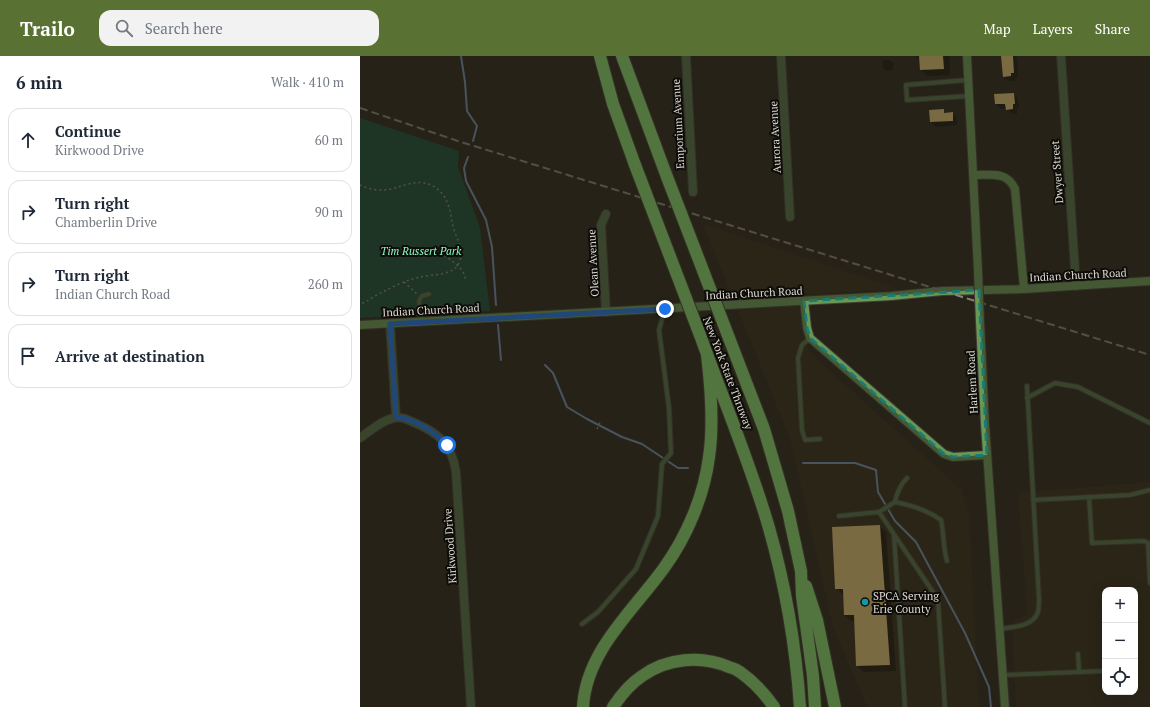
<!DOCTYPE html>
<html lang="en">
<head>
<meta charset="utf-8">
<style>
  :root { --surface:#fff; --page:#f2f2f3; --text:#1f2937; --muted:#747a83; --line:#e0e1e3; --accent:#597132 }
  body { margin:0; font-family:"PT Serif",serif; background:var(--page); color:var(--text) }
  .controls { position:absolute; right:12px; bottom:12px; display:grid; overflow:hidden; border-radius:8px; box-shadow:0 4px 16px #0002 }
  .controls button { width:36px; height:36px; display:grid; place-items:center; padding:0; border:0; border-bottom:1px solid var(--line); background:var(--surface); color:var(--text); font:20px sans-serif }
  .stop { position:absolute; width:12px; height:12px; margin:-9px; border:3px solid #1a73e8; border-radius:50%; background:#fff }
  .stop.end { background:#1a73e8; border-color:#fff; box-shadow:0 1px 4px #0008 }
  .list { margin:0; padding:0; list-style:none }
  h2 { display:flex; justify-content:space-between; align-items:center; height:52px; margin:0; padding:0 16px; font-size:17px }
  h2 small { font-size:13px; font-weight:400; color:var(--muted) }
  .list li { display:grid; grid-template-columns:26px 1fr auto; gap:12px; align-items:center; box-sizing:border-box; height:64px; margin:0 8px 8px; padding:0 8px; border:1px solid var(--line); border-radius:12px }
  .list b { display:block; font-size:15px; white-space:nowrap }
  .list p { margin:0; font-size:13px; white-space:nowrap; color:var(--muted) }
  .list em { font-size:13px; font-style:normal; color:var(--muted) }
  .icon { flex:none; width:22px; height:22px; fill:none; stroke:currentColor; stroke-width:2; stroke-linecap:round; stroke-linejoin:round }
  .map { position:relative; flex:none; width:790px; height:651px; overflow:hidden }
  header { display:flex; align-items:center; gap:24px; box-sizing:border-box; height:56px; padding:0 20px; background:var(--accent); color:#fff }
  header strong { font-size:19px }
  nav { display:flex; gap:22px; margin-inline-start:auto; font-size:14px }
  .search { width:280px; height:36px; background:var(--page); display:flex; align-items:center; gap:10px; box-sizing:border-box; padding:0 14px; border-radius:12px; color:var(--muted); font-size:15px }
  main { display:flex }
  aside { flex:1; background:var(--surface) }
  .map>svg:first-child { display:block }
  .built { fill:#302817; fill-rule:evenodd }
  .green { fill:#164b34 }
  .shadow { fill:#0007 }
  .lines { fill:none; stroke-linecap:round; stroke-linejoin:round }
  .stream { stroke:#718eb4; stroke-width:2 }
  .building { fill:#e0c074 }
  .lane-casing { stroke:#443f36; stroke-width:6 }
  .street-casing { stroke:#443f36; stroke-width:10 }
  .secondary-casing { stroke:#443f36; stroke-width:10 }
  .highway-casing { stroke:#443f36; stroke-width:14 }
  .path { stroke:#8b877e; stroke-width:1.5; stroke-dasharray:2 3; stroke-linecap:butt }
  .lane { stroke:#4f6e45; stroke-width:4 }
  .street { stroke:#4f6e45; stroke-width:8 }
  .secondary { stroke:#669956; stroke-width:8 }
  .highway { stroke:#87d86d; stroke-width:12 }
  .rail { stroke:#88847c; stroke-width:2; stroke-dasharray:8 4; stroke-linecap:butt }
  .secondary-bridge-casing { stroke:#443f36; stroke-width:10; stroke-linecap:butt }
  .highway-bridge-casing { stroke:#443f36; stroke-width:14; stroke-linecap:butt }
  .secondary-bridge { stroke:#669956; stroke-width:8 }
  .highway-bridge { stroke:#87d86d; stroke-width:12 }
  .route { stroke:#1a73e8; stroke-width:5 }
  .marked { fill:none; stroke:#197b73; stroke-width:3; stroke-dasharray:8 5; stroke-linejoin:round }
  .culture-dot { fill:#0f9aa8; stroke:#0e0c08; stroke-width:1.5 }
  .labels { text-anchor:middle; stroke-width:4; stroke-linejoin:round; paint-order:stroke }
  .street-label { font-size:11px; fill:#dddad3; stroke:#0e0c08 }
  .park-label { font-size:11px; font-style:italic; fill:#8afdc5; stroke:#0e0c08 }
  .poi-label { font-size:11px; fill:#dddad3; stroke:#0e0c08; text-anchor:start }
</style>
</head>
<body>
<header>
<strong>Trailo</strong>
<div class="search"><svg class="icon" aria-label="search" viewBox="0 0 24 24"><circle cx="10" cy="10" r="6"/><path d="M15 15l6 6"/></svg>Search here</div>
<nav><a>Map</a><a>Layers</a><a>Share</a></nav>
</header>
<main>
<aside>
<h2>6 min<small>Walk · 410 m</small></h2>
<ul class="list">
<li><svg class="icon" aria-label="ahead" viewBox="0 0 24 24"><path d="M12 20V5M6 11l6-6 6 6"/></svg><div><b>Continue</b><p>Kirkwood Drive</p></div><em>60 m</em></li>
<li><svg class="icon" aria-label="right" viewBox="0 0 24 24"><path d="M7 20v-9h11M14 6l5 5-5 5"/></svg><div><b>Turn right</b><p>Chamberlin Drive</p></div><em>90 m</em></li>
<li><svg class="icon" aria-label="right" viewBox="0 0 24 24"><path d="M7 20v-9h11M14 6l5 5-5 5"/></svg><div><b>Turn right</b><p>Indian Church Road</p></div><em>260 m</em></li>
<li><svg class="icon" aria-label="arrive" viewBox="0 0 24 24"><path d="M6 21V4h12l-3 4 3 4H6"/></svg><div><b>Arrive at destination</b></div></li>
</ul>
</aside>
<div class="map">
<svg width="790" height="651" viewBox="0 0 790 651">
  <rect width="100%" height="100%" fill="#272218"/>
  <path class="built" d="M343,168L538,233L436,239L449,296L602,434L609,460L619,651H507L473,571L430,383Z
    M790,426V651H656L652,565L667,558L658,437ZM745,534H775V636H745Z"/>
  <path class="green" d="M0,62L99,95L98,111L120,172L130,255L0,262Z"/>
  <path class="shadow" d="M556,0H589L590,19L567,20L561,14L560,4Z
    M642,0H655L657,2L658,21L655,22V25H648L644,21Z
    M523,4H530L533,7V14L526,15L523,12Z
    M654,38L658,43L659,52H657V58H652L647,52L641,53L636,48L635,39Z
    M583,54L587,58L592,57L597,62V69L576,71L571,66Z
    M520,470L526,476L536,615L504,616L497,610L496,565H491L484,559V539H483L476,532Z"/>
  <g class="lines">
    <path class="stream" d="M101,0L105,26L107,55L117,70L113,85
      M108,101L104,112L106,125L126,164L132,191L136,249
      M138,269L141,304
      M185,309L193,317L207,351L227,363L262,381L282,388L318,412H328
      M443,407H495L516,414L518,436L535,465L556,486L605,577L629,631L631,651"/>
  </g>
  <path class="building" d="M559,0H583L584,13L560,14Z
    M641,0H653L654,17H651V20L643,21Z
    M654,37L655,48H653V53L646,54L645,48H635L634,38Z
    M584,53V57L593,56V65L570,66L569,54Z
    M520,469L530,609L496,610L494,559H484L483,533H475L472,471Z"/>
  <g class="lines">
    <defs>
      <path id="lane" d="M608,24L546,29L547,44L609,40
        M62,266L59,245L62,240L69,238
        M450,282L442,289L438,302L442,374L445,384L460,383
        M667,342L695,327L718,331L790,367
        M729,441L732,487L784,485L788,487L790,527
        M673,444L770,439L790,434
        M535,446C537,436 540,429 547,422
        M519,456L535,446C551,449 567,454 581,464C584,477 583,492 587,505
        M479,460L519,456L575,539L578,546L585,651
        M534,479L545,651
        M222,568L238,556L276,513L298,460L302,408L311,397L309,352L299,274L305,253
        M639,573C652,571 673,571 678,556C679,552 679,547 679,543L667,330
        M718,598L719,616
        M643,619L745,615"/>
      <path id="street" d="M326,0L333,136
        M421,0L430,161
        M701,0L716,230
        M246,158L241,169L246,256
        M30,268L36,361
        M0,382C10,375 22,364 34,362C42,360 48,364 55,367C79,377 92,389 96,416L111,651"/>
      <path id="secondary" d="M607,0L618,215
        M614,119C631,119 647,115 655,133L664,233
        M444,245L447,272L450,282L584,398L593,401L627,399
        M620,265L625,368L645,651
        M0,269L531,240L582,235L664,233L790,225"/>
      <path id="highway" d="M240,0L253,48L275,109
        M262,0L307,121
        M340,279C363,343 390,406 409,472C425,528 436,593 440,651
        M369,282L404,373L428,455L441,515L442,540L453,620L455,651
        M446,530L457,564L475,651
        M223,651C226,595 273,555 304,512C327,480 344,440 349,401C354,368 351,332 347,299
        M253,651C261,639 270,628 282,620C307,602 341,599 369,611C373,612 377,614 380,616C393,625 405,638 414,651"/>
    </defs>
    <use href="#lane" class="lane-casing"/>
    <use href="#street" class="street-casing"/>
    <use href="#secondary" class="secondary-casing"/>
    <use href="#highway" class="highway-casing"/>
    <path class="path" d="M0,129C6,132 14,134 21,134C37,135 53,121 71,129C86,136 90,151 92,166C94,179 106,194 99,207C93,220 72,218 61,221C45,224 32,231 19,238C12,241 7,246 0,248
      M80,197C89,203 106,212 105,224
      M44,226L57,238
      M237,373L241,364"/>
    <use href="#lane" class="lane"/>
    <use href="#street" class="street"/>
    <use href="#secondary" class="secondary"/>
    <use href="#highway" class="highway"/>
    <path class="rail" d="M0,52L101,86L790,299"/>
    <defs>
      <path id="secondary-bridge" d="M618,215L620,265"/>
      <path id="highway-bridge" d="M275,109L340,279
        M307,121L369,282"/>
    </defs>
    <use href="#secondary-bridge" class="secondary-bridge-casing"/>
    <use href="#highway-bridge" class="highway-bridge-casing"/>
    <use href="#secondary-bridge" class="secondary-bridge"/>
    <use href="#highway-bridge" class="highway-bridge"/>
  </g>
  <g class="lines">
    <path class="route" d="M87,389C73,375 56,363 36,361L30,268L305,253"/>
  </g>
  <path d="M0 0H790V651H0ZM619,234L627,399L593,401L584,398L458,289L450,282L447,272L444,245Z" fill="#272218" fill-opacity=".55" fill-rule="evenodd"/>
  <path class="marked" d="M619,234L627,399L593,401L584,398L458,289L450,282L447,272L444,245Z"/>
  <circle class="culture-dot" cx="505" cy="546" r="4"/>
  <g class="labels">
    <g class="street-label">
      <text transform="translate(318 68) rotate(-93)" y="4">Emporium Avenue</text>
      <text transform="translate(415 81) rotate(-93)" y="4">Aurora Avenue</text>
      <text transform="translate(697 116) rotate(-94)" y="4">Dwyer Street</text>
      <text transform="translate(233 207) rotate(-93)" y="4">Olean Avenue</text>
      <text transform="translate(718 219) rotate(-3)" y="4">Indian Church Road</text>
      <text transform="translate(394 237) rotate(-3)" y="4">Indian Church Road</text>
      <text transform="translate(71 254) rotate(-3)" y="4">Indian Church Road</text>
      <text transform="translate(368 317) rotate(69)" y="4">New York State Thruway</text>
      <text transform="translate(612 326) rotate(-93)" y="4">Harlem Road</text>
      <text transform="translate(90 490) rotate(-94)" y="4">Kirkwood Drive</text>
    </g>
    <g class="park-label">
      <text x="61" y="199">Tim Russert Park</text>
    </g>
    <g class="poi-label">
      <text x="513" y="544">SPCA Serving<tspan x="513" dy="13">Erie County</tspan></text>
    </g>
  </g>
</svg>
<div class="controls">
<button>+</button>
<button>−</button>
<button><svg class="icon" aria-label="locate" viewBox="0 0 24 24"><circle cx="12" cy="12" r="6"/><path d="M12 2v4M12 18v4M2 12h4M18 12h4"/></svg></button>
</div>
<div class="stop" style="left:87px;top:389px"></div>
<div class="stop end" style="left:305px;top:253px"></div>
</div>
</main>
</body>
</html>
